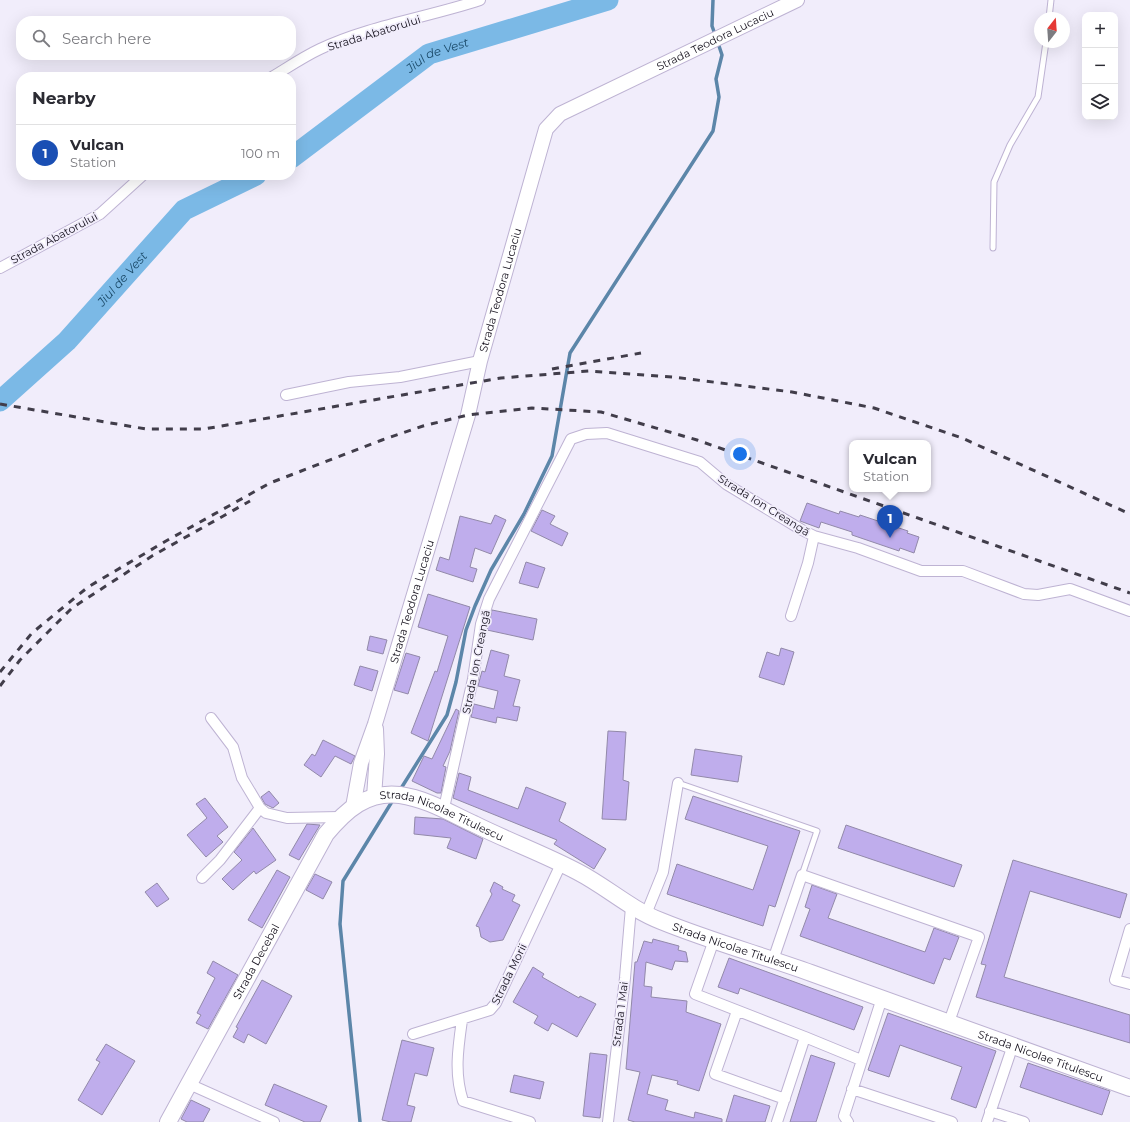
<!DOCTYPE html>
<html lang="en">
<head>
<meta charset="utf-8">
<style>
  :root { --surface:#fff; --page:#f7f7f7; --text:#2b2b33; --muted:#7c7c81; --line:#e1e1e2; --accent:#6f5b2a }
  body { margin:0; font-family:Montserrat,sans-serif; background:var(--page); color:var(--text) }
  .controls { position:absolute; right:12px; top:12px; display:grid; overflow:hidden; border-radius:8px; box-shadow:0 4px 16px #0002 }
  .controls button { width:36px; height:36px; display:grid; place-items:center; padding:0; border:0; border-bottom:1px solid var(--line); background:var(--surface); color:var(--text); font:20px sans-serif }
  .compass { position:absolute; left:1034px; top:12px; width:36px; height:36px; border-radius:50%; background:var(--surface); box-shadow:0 4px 16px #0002; rotate:17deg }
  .you { position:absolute; left:740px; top:454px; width:14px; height:14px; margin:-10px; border:3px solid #fff; border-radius:50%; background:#1a73e8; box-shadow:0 0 0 6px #1a73e833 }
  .badge { display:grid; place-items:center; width:26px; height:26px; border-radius:50%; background:var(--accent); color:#fff; font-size:13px; font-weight:700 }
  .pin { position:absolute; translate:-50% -33px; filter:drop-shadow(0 1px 2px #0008) }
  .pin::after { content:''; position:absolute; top:21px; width:14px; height:12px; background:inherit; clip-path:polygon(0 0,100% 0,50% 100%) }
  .popup { position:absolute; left:849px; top:440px; width:82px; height:52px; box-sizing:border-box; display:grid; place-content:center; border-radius:8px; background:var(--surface); filter:drop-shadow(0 1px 3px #0005); font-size:13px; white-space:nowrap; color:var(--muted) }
  .popup b { font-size:15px; color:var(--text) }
  .popup::after { content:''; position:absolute; left:50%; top:100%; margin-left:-8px; border:8px solid transparent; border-top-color:var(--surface) }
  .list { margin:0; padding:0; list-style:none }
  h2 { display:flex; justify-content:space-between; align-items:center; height:52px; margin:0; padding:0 16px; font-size:17px }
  h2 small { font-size:13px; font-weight:400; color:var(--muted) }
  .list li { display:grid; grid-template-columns:26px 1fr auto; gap:12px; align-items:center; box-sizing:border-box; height:56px; padding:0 16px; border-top:1px solid var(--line) }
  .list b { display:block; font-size:15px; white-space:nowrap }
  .list p { margin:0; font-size:13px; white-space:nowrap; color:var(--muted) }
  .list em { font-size:13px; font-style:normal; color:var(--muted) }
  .icon { flex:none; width:22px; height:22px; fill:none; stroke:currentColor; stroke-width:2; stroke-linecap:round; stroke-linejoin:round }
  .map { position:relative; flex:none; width:1130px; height:1122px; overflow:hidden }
  .search { position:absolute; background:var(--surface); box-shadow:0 4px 16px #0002; left:16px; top:16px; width:280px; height:44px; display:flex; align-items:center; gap:10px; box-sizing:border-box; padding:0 14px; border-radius:16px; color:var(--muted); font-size:15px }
  .panel { position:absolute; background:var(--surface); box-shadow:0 4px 16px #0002; left:16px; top:72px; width:280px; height:108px; border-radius:16px }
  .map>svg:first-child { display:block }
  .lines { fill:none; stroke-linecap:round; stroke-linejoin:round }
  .stream { stroke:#5c86a9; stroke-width:3.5 }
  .river { stroke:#7bb9e6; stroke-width:21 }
  .building { fill:#bfadec; stroke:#9289a9 }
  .lane-casing { stroke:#beb3d3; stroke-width:7 }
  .street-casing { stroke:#beb3d3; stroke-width:12 }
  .secondary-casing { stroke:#beb3d3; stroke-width:16 }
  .primary-casing { stroke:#beb3d3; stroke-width:18 }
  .lane { stroke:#fff; stroke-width:5 }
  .street { stroke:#fff; stroke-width:10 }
  .secondary { stroke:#fff; stroke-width:14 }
  .primary { stroke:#fff; stroke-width:16 }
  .rail { stroke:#413d4a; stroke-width:3; stroke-dasharray:7 7; stroke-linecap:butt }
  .labels { text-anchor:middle; stroke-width:3.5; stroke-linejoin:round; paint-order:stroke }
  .street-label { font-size:11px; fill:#14101c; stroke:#f1edfb }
  .water-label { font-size:12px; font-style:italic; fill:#1a4968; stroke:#f1edfb }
</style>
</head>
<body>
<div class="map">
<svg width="1130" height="1122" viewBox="0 0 1130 1122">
  <rect width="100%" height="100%" fill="#f1edfb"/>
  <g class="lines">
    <path class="stream" d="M713,0L712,26L716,37
      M400,790L447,715L456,682L466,630L475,606L491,570L524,514L552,456L570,353L713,131L719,97L716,79L722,55L718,43
      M360,1122L340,924L343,881L393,800"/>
    <g class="river">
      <path id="s1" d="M291,158L429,54L608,0"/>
      <path id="s2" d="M0,401L67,341L184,210L256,175"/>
    </g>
  </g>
  <path class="building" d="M807,503L839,514L840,511L859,517L860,515L908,531L907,533L919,537L914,553L900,548L899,551L852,535V532L821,522L819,528L800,521Z
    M542,510L555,516L550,524L568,533L562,546L531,531Z
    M495,515L506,520L491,554L475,548L470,567L477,569L473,582L436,570L440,557L449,560L460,516L491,524Z
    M526,562L545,568L538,588L519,583Z
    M428,594L470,607L428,741L411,733L435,671L437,672L448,636L418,627Z
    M492,610L537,619L533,640L487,630Z
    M370,636L387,640L383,654L367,650Z
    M781,648L794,652L784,685L759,677L767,652L779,656Z
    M491,650L509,655L504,676L520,680L513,706L520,707L517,721L497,717L496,723L471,717L474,704L494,709L498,691L478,686L482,671L485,672Z
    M406,653L420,657L408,694L394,690Z
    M360,666L378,671L372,691L354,685Z
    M456,709L459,711L450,751L443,766L446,767L441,793H437L412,781L424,756L432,759Z
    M608,731L626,732L623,780L629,782L626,820L602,819Z
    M323,740L355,756L351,764L335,756L321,777L304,765L312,754L315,756Z
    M695,749L742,756L738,782L691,775Z
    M459,773L471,777L468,790L518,809L526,787L566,803L559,821L606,849L594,869L554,844L557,840L453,798Z
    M269,791L279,803L273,808L265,804L261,797Z
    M693,796L800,831L775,907L769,905L763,926L667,894L677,864L753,890L768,846L685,819Z
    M205,798L228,827L217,836L223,842L206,857L187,835L207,818L196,804Z
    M415,817L443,819L483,839L476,859L447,848L451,838L414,834Z
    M307,824L320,825L299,860L289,855Z
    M846,825L962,865L954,887L838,848Z
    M253,828L276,860L256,874L254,871L233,890L222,879L242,860L234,852Z
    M1013,860L1127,894L1120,918L1030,891L1004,977L1130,1015V1043L976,997L986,965L981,964Z
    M277,870L290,877L262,928L248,920Z
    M315,874L332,882L323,899L306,890Z
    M494,882L503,887L502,889L515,895L512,901L520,905L503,940L490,942L481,937L479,927L476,926L492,894L490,891Z
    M157,883L169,899L157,907L145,892Z
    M812,885L837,894L828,918L925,952L934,928L959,937L950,960L944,958L934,984L800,936L810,909L805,907Z
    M653,939L679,946L678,950L686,952L688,962L675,961L672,970L646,962L644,986L652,987L651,997L687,1001L686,1012L721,1024L699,1091L677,1084L678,1081L652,1075L647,1094L668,1100L665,1110L694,1118L695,1112L722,1119V1122H635L628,1120L640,1072L626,1069L635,962H637L644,941L652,943Z
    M729,958L863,1007L854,1030L740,988L738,994L718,987Z
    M213,961L238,975L208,1029L196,1023L201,1015L197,1013L215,978L207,973Z
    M533,967L544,974L542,977L579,998L580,996L596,1004L577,1037L552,1023L548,1031L534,1023L538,1016L513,1002Z
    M262,980L292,996L266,1044L248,1034L244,1043L233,1037L238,1028L236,1027Z
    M888,1013L996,1051L976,1108L951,1099L962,1067L900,1045L889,1077L868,1070Z
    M402,1040L434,1048L427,1076L415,1073L407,1105L415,1107L411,1122H391L382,1120Z
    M106,1044L135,1061L102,1115L78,1100L100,1062L96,1060Z
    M590,1053L607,1055L600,1118L583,1116Z
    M811,1055L835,1063L816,1122H790Z
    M1028,1063L1110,1091L1102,1115L1020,1087Z
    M514,1075L544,1082L540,1099L510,1092Z
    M274,1084L327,1106L320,1122H305L265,1105Z
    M734,1095L770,1106L765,1122H726Z
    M191,1100L210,1109L203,1122H187L181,1119Z"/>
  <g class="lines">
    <defs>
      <path id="lane" d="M1049,18L1051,0
        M993,248L994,182L1010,145L1038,97L1046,42
        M678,783L817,831L802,875"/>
      <path id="street" d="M272,77C287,68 303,57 320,49C368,26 429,17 480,0
        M0,268L100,214L143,175
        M286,395L349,382L400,377L480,361
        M791,616L808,563L814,536
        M211,718L233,747L242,778L260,808L266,813L287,818L340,817
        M444,808L473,679L481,624L489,599L571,439L586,434L607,433L700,462L726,484L802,530L814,536L858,548L921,571H963L1024,594L1038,595L1070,589L1130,611
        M202,878L220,860L260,808
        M646,914L663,872L678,783
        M1130,929L1115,980L1130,984
        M714,940L695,994L805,1037L777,1122
        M773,960L802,875L979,937L949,1022
        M737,1011L715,1074L785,1099
        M462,1020C458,1048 454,1074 463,1101L530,1122
        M413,1034L490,1010L496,1003L561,864
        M805,1037L861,1060
        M189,1084L274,1122
        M852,1089L952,1122
        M990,1111L1024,1122
        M608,1122L625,978L631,907
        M848,1122L844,1116L882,998
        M987,1122L1013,1045"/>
      <g id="secondary">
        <path d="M374,797L377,754L376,729"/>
        <path id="s3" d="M353,807L361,763L375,724L468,415L480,361L546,129L560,114L797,0"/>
      </g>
      <g id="primary">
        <path id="s4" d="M168,1122L326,834C346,810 367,791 400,795C427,799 450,813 474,824C508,841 544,854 578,872C607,887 630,909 661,921C710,941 761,955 811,973C917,1011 1024,1050 1130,1088"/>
      </g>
    </defs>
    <use href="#lane" class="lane-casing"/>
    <use href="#street" class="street-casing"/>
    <use href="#secondary" class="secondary-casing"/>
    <use href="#primary" class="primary-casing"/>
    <use href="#lane" class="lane"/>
    <use href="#street" class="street"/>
    <use href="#secondary" class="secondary"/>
    <use href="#primary" class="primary"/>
    <path class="rail" d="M552,369L641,353
      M0,404L146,429H204L501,378L589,371L673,377L792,392L874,408L962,438L1130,514
      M0,672L32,633L88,587L166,541L270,483L382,440L423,426L468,415L532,408L601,412L697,440L1130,593
      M0,686L20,660L72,608L152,556L250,501"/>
  </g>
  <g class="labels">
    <g class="street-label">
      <text transform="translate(374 33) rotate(-17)" y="4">Strada Abatorului</text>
      <text dy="4" stroke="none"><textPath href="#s3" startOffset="898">Strada Teodora Lucaciu</textPath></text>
      <text transform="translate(54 238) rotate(-28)" y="4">Strada Abatorului</text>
      <text dy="4" stroke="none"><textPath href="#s3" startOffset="538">Strada Teodora Lucaciu</textPath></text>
      <text transform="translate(764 505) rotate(32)" y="4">Strada Ion Creangă</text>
      <text dy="4" stroke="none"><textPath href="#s3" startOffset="214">Strada Teodora Lucaciu</textPath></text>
      <text transform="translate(476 662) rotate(-79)" y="4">Strada Ion Creangă</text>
      <text dy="4" stroke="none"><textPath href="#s4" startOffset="462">Strada Nicolae Titulescu</textPath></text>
      <text dy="4" stroke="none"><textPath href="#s4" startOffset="786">Strada Nicolae Titulescu</textPath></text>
      <text dy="4" stroke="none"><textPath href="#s4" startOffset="183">Strada Decebal</textPath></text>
      <text transform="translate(509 974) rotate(-64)" y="4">Strada Morii</text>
      <text transform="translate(620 1014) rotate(-83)" y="4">Strada 1 Mai</text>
      <text dy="4" stroke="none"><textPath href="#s4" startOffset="1110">Strada Nicolae Titulescu</textPath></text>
    </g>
    <g class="water-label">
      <text dy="4" stroke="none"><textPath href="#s1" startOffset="180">Jiul de Vest</textPath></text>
      <text dy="4" stroke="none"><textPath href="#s2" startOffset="173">Jiul de Vest</textPath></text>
    </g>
  </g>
</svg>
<div class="controls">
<button>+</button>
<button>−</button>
<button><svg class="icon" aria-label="layers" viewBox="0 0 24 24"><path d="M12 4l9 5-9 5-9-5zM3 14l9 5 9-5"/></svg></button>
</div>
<svg class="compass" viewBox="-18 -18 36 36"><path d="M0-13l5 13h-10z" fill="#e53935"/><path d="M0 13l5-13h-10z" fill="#7c7c81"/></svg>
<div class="you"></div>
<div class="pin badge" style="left:890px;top:538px;background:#1a4fb4">1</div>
<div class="popup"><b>Vulcan</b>Station</div>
<div class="search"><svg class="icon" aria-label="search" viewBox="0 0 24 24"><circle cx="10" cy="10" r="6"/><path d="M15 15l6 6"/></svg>Search here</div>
<section class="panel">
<h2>Nearby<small></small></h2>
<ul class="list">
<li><span class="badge" style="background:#1a4fb4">1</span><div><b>Vulcan</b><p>Station</p></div><em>100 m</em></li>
</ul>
</section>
</div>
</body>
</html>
